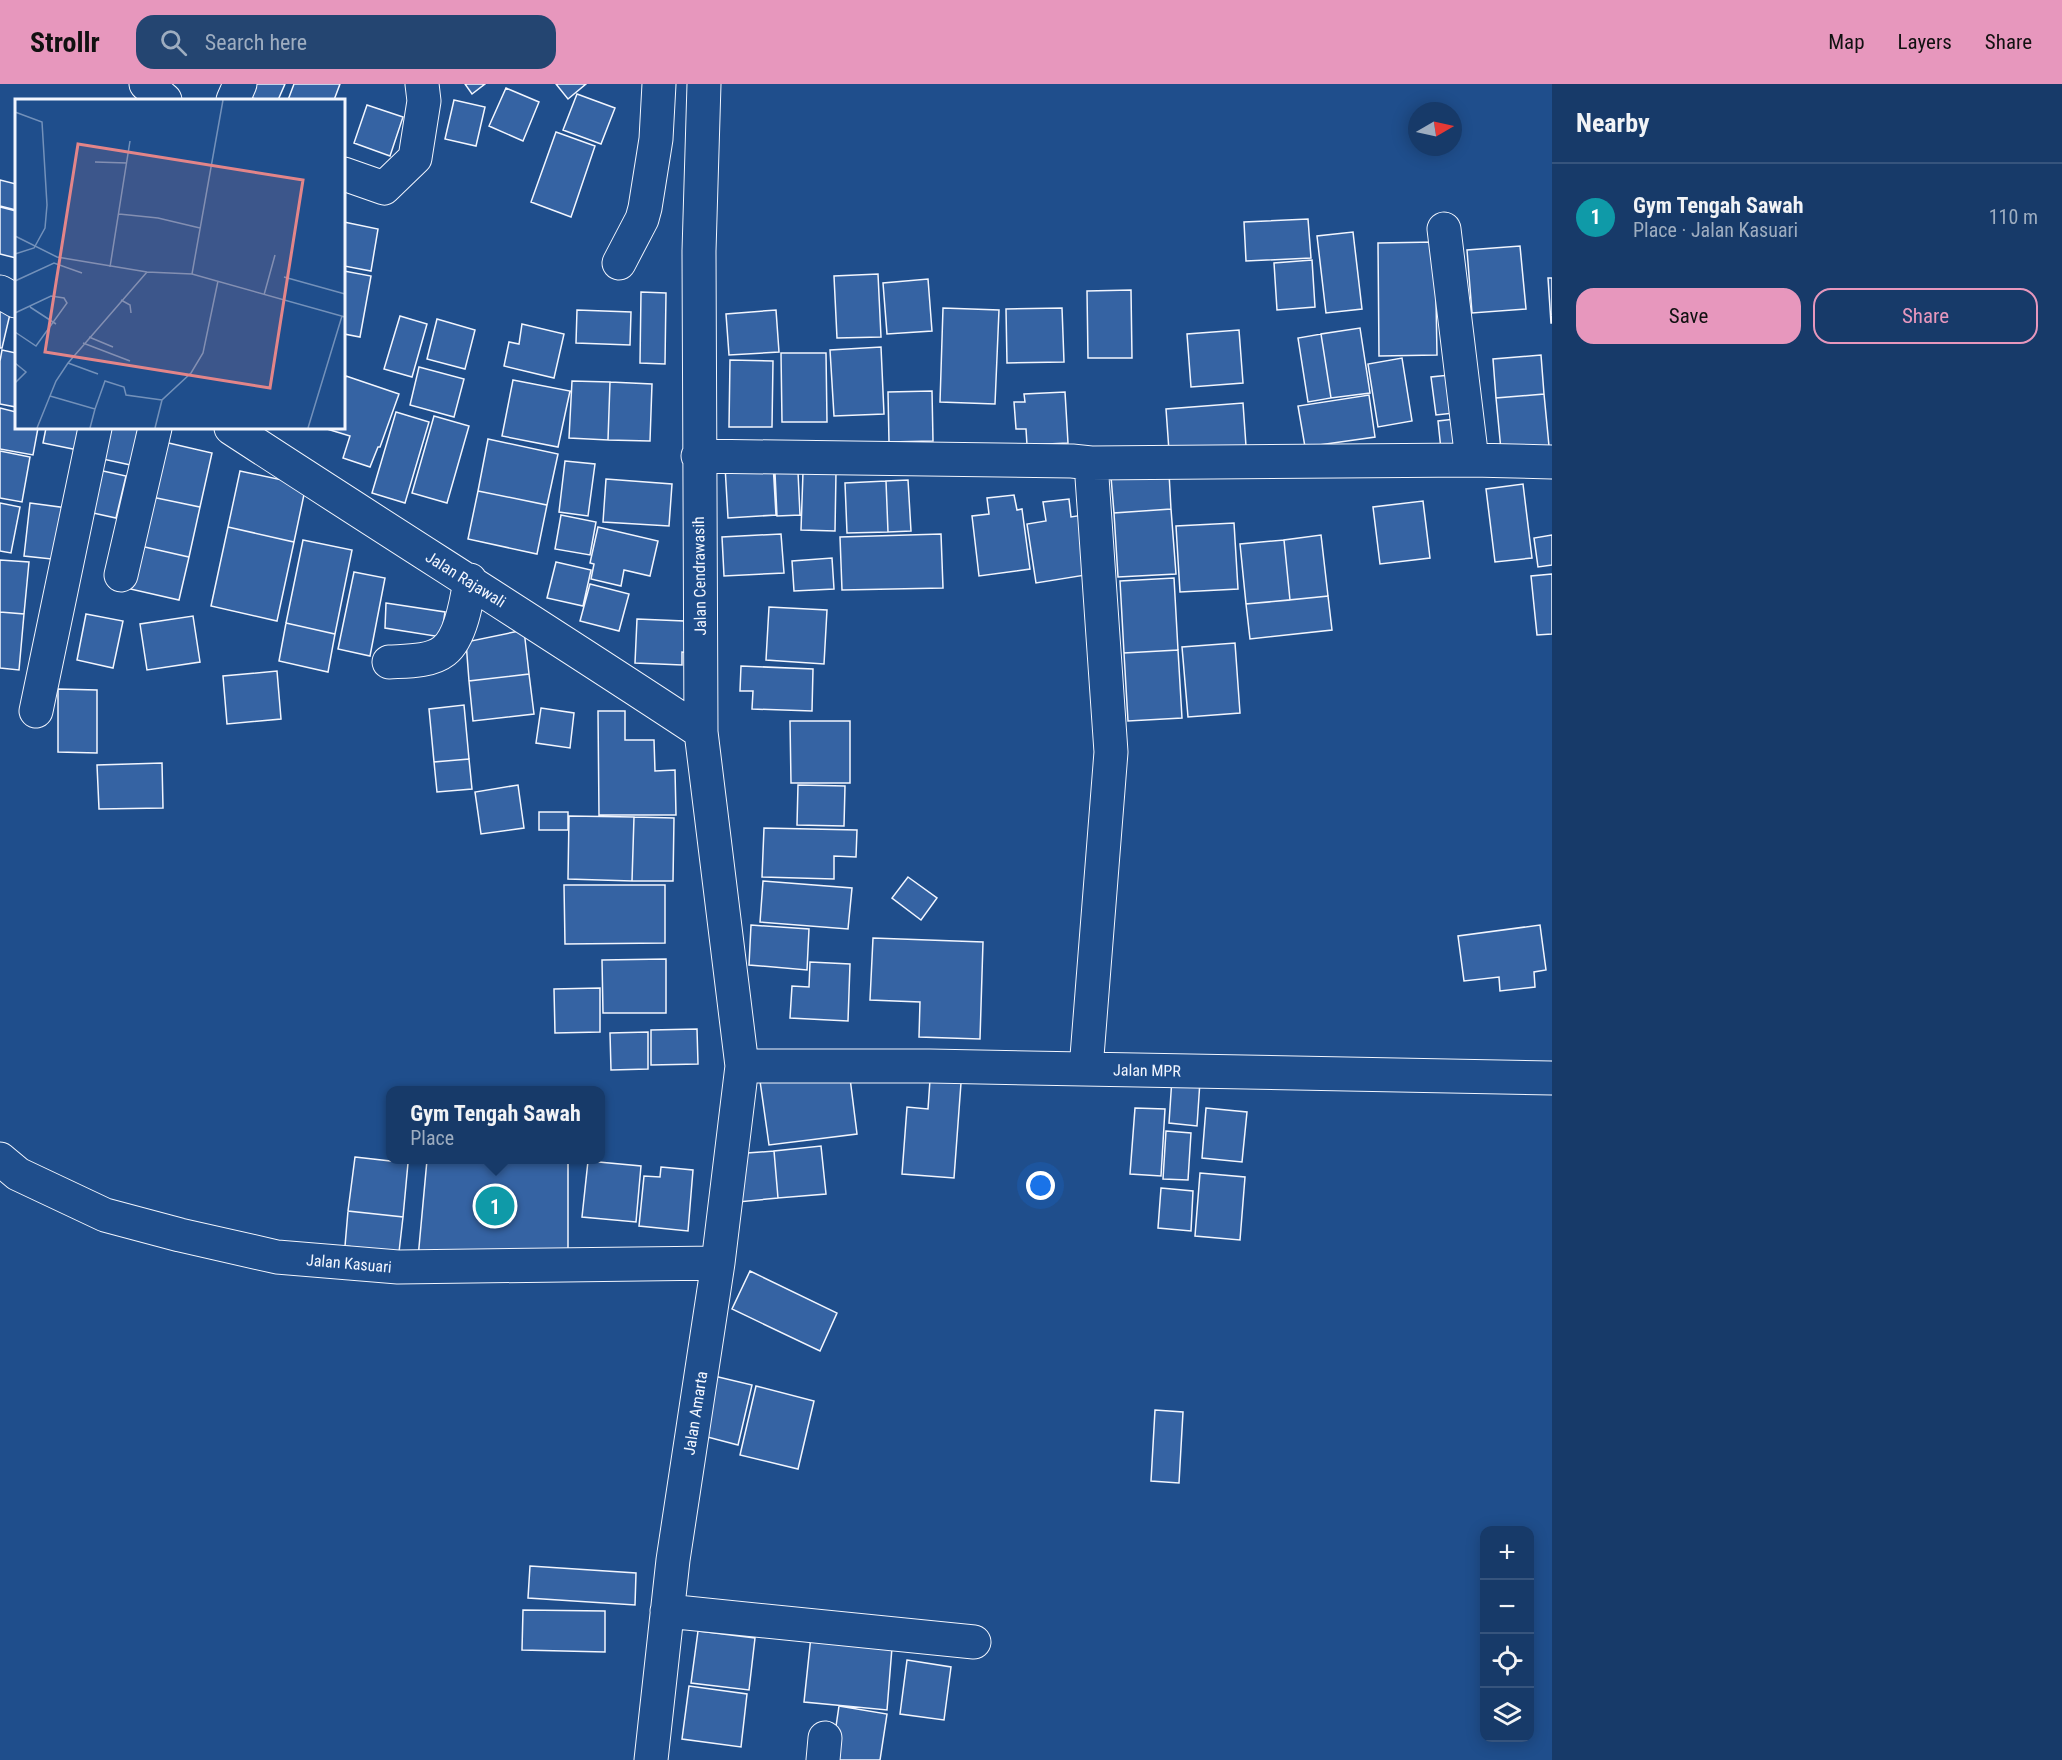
<!DOCTYPE html>
<html lang="en">
<head>
<meta charset="utf-8">
<style>
  :root { --surface:#173a69; --page:#244571; --text:#f1f3f6; --muted:#9eadc0; --line:#36547d; --accent:#e797bd }
  body { margin:0; font-family:"Roboto Condensed",sans-serif; background:var(--page); color:var(--text) }
  .controls { position:absolute; right:18px; bottom:18px; display:grid; overflow:hidden; border-radius:12px; box-shadow:0 3px 15px #0003 }
  .controls button { width:54px; height:54px; display:grid; place-items:center; padding:0; border:0; border-bottom:2px solid var(--line); background:var(--surface); color:var(--text); font:30px sans-serif }
  .compass { position:absolute; left:1408px; top:18px; width:54px; height:54px; border-radius:50%; background:var(--surface); box-shadow:0 3px 15px #0003; rotate:81deg }
  .you { position:absolute; left:1041px; top:1102px; width:21px; height:21px; margin:-15px; border:4px solid #fff; border-radius:50%; background:#1a73e8; box-shadow:0 0 0 9px #1a73e833 }
  .badge { display:grid; place-items:center; width:39px; height:39px; border-radius:50%; background:var(--accent); color:#fff; font-size:20px; font-weight:700 }
  .pin { position:absolute; translate:-50% -50%; border:3px solid #fff; box-shadow:0 2px 6px #0006 }
  .popup { position:absolute; left:386px; top:1002px; width:219px; height:78px; box-sizing:border-box; display:grid; place-content:center; border-radius:12px; background:var(--surface); filter:drop-shadow(0 2px 4px #0005); font-size:20px; white-space:nowrap; color:var(--muted) }
  .popup b { font-size:22px; color:var(--text) }
  .popup::after { content:''; position:absolute; left:50%; top:100%; margin-left:-12px; border:12px solid transparent; border-top-color:var(--surface) }
  .list { margin:0; padding:0; list-style:none }
  h2 { display:flex; justify-content:space-between; align-items:center; height:78px; margin:0; padding:0 24px; font-size:26px }
  h2 small { font-size:20px; font-weight:400; color:var(--muted) }
  .list li { display:grid; grid-template-columns:39px 1fr auto; gap:18px; align-items:center; box-sizing:border-box; height:108px; padding:0 24px; border-top:2px solid var(--line) }
  .list b { display:block; font-size:22px; white-space:nowrap }
  .list p { margin:0; font-size:20px; white-space:nowrap; color:var(--muted) }
  .list em { font-size:20px; font-style:normal; color:var(--muted) }
  .actions { display:flex; gap:12px; padding:18px 24px }
  .actions a { flex:1; padding:14px 0; border:2px solid var(--accent); border-radius:18px; text-align:center; font-size:21px; color:var(--accent) }
  .actions .main { background:var(--accent); color:#111 }
  .icon { flex:none; width:33px; height:33px; fill:none; stroke:currentColor; stroke-width:2; stroke-linecap:round; stroke-linejoin:round }
  .map { position:relative; flex:none; width:1552px; height:1676px; overflow:hidden }
  header { display:flex; align-items:center; gap:36px; box-sizing:border-box; height:84px; padding:0 30px; background:var(--accent); color:#111 }
  header strong { font-size:28px }
  nav { display:flex; gap:33px; margin-inline-start:auto; font-size:21px }
  .search { width:420px; height:54px; background:var(--page); display:flex; align-items:center; gap:15px; box-sizing:border-box; padding:0 21px; border-radius:18px; color:var(--muted); font-size:22px }
  main { display:flex }
  aside { flex:1; background:var(--surface) }
  .map>svg:first-child { display:block }
  .building { fill:#3563a3; stroke:#f2f6ff; stroke-width:1.5 }
  .lines { fill:none; stroke-linecap:round; stroke-linejoin:round }
  .minor-casing { stroke:#f2f6ff; stroke-width:35 }
  .minor { stroke:#1f4e8c; stroke-width:33 }
  .labels { text-anchor:middle; stroke-width:4.5; stroke-linejoin:round; paint-order:stroke }
  .street-label { font-size:16px; fill:#f2f6ff; stroke:#1f4e8c }
  .inset-road { fill:none; stroke:#7391ba; stroke-width:1.5 }
  .view { fill:#e38589; fill-opacity:0.15; stroke:#e38589; stroke-width:3 }
  .inset-edge { fill:none; stroke:#f2f6ff; stroke-width:3 }
</style>
</head>
<body>
<header>
<strong>Strollr</strong>
<div class="search"><svg class="icon" aria-label="search" viewBox="0 0 24 24"><circle cx="10" cy="10" r="6"/><path d="M15 15l6 6"/></svg>Search here</div>
<nav><a>Map</a><a>Layers</a><a>Share</a></nav>
</header>
<main>
<div class="map">
<svg width="1552" height="1676" viewBox="0 0 1552 1676">
  <rect width="100%" height="100%" fill="#1f4e8c"/>
  <path class="building" d="M241,0H285L278,16H258L238,8Z
    M294,0H340L334,16H288Z
    M465,0H485L472,10Z
    M556,0H586L568,15Z
    M506,4L539,18L523,57L489,42Z
    M577,10L615,24L601,60L563,46Z
    M454,16L485,23L476,62L445,55Z
    M367,21L403,33L390,72L354,59Z
    M556,48L595,62L571,133L531,118Z
    M0,96L16,100V126L0,122Z
    M0,123L16,127V174L0,170Z
    M1308,135L1311,174L1246,177L1244,138Z
    M344,138L378,145L371,187L344,182Z
    M1353,148L1362,225L1326,229L1317,152Z
    M1435,158L1437,271L1379,272L1378,159Z
    M1520,162L1526,225L1472,229L1467,166Z
    M1312,176L1315,223L1277,226L1274,179Z
    M344,187L371,192L360,253L344,250V255Z
    M878,190L881,253L837,254L834,192Z
    M1548,194H1552V239H1551Z
    M928,195L932,247L887,250L883,199Z
    M1131,206L1132,274H1088L1087,207Z
    M641,208L666,209L665,280L640,279Z
    M943,224L999,226L995,320L940,318Z
    M1062,224L1064,278L1007,279L1006,225Z
    M577,226L631,228L630,261L576,259Z
    M776,226L779,268L729,271L726,230Z
    M0,227L10,230L2,264H0Z
    M400,232L427,240L412,293L384,285Z
    M437,235L475,246L465,285L427,275Z
    M522,240L564,250L554,294L504,282L509,258L519,260Z
    M1360,244L1370,309L1331,314L1321,250Z
    M1239,246L1243,299L1191,303L1187,250Z
    M1321,250L1331,314L1308,318L1298,254Z
    M881,263L884,330L834,332L830,266Z
    M2,266L16,269V323L0,320V277Z
    M781,269H826L827,338H782Z
    M1541,271L1544,310L1496,314L1493,275Z
    M1402,274L1412,337L1378,343L1368,280Z
    M730,276L773,277L772,343H729Z
    M419,283L464,295L454,333L410,321Z
    M1459,290L1463,328L1436,331L1431,293Z
    M346,292L399,310L380,363H378L370,383L343,374L350,352L327,345L344,344V298Z
    M513,296L570,307L558,363L502,352Z
    M572,297L610,298L608,356L569,354Z
    M610,298L652,300L650,357L608,356Z
    M932,307L933,357L889,358L888,308Z
    M1065,308L1068,359L1027,361L1026,345H1016L1014,318H1025L1024,310Z
    M1544,310L1549,362L1501,366L1496,314Z
    M1369,311L1375,353L1305,363L1298,322Z
    M1243,319L1246,362L1169,367L1166,325Z
    M0,324L16,328V344H38L33,371L0,365Z
    M396,328L429,338L405,419L372,409Z
    M434,332L469,342L447,419L412,409Z
    M1464,334L1469,372L1442,375L1438,337Z
    M46,344H88L83,367L43,359Z
    M104,344H149L140,383L98,374Z
    M488,355L558,370L547,421L478,407Z
    M160,357L212,369L200,423L147,412Z
    M0,367L30,373L22,418L0,414Z
    M565,377L595,380L588,432L559,428Z
    M773,379L776,431L728,434L725,382Z
    M94,385L126,392L116,434L84,427Z
    M240,387L306,401L294,458L228,443Z
    M798,388L800,431L777,432L775,389Z
    M803,388H836L835,447L801,446Z
    M1169,389L1171,425L1114,429L1111,393Z
    M606,395L672,400L669,442L603,438Z
    M908,396L911,447L888,448L886,397Z
    M886,397L888,448L847,449L845,399Z
    M1523,400L1532,474L1495,478L1486,405Z
    M478,407L547,421L537,470L468,455Z
    M1014,411L1017,426L1022,425L1030,485L979,492L972,432L989,430L987,414Z
    M147,412L200,423L189,473L136,461Z
    M1069,415L1071,433L1083,431L1092,490L1036,499L1027,440L1046,437L1043,418Z
    M1423,417L1430,474L1380,480L1373,423Z
    M0,419L20,423L11,469L0,467Z
    M30,419L67,424L61,476L24,472Z
    M1171,425L1176,490L1118,493L1114,429Z
    M561,431L596,438L590,471L555,465Z
    M1234,439L1238,505L1180,508L1176,442Z
    M228,443L294,458L277,537L211,522Z
    M598,443L658,457L650,492L624,486L621,502L591,495L594,480L590,479Z
    M781,450L784,489L724,492L722,453Z
    M941,450L943,504L842,506L840,453Z
    M1321,451L1328,512L1290,516L1284,456Z
    M1552,451V481L1538,483L1534,454Z
    M303,456L352,466L335,550L286,539Z
    M1284,456L1290,516L1246,520L1240,460Z
    M136,461L189,473L179,516L126,504Z
    M832,474L834,505L794,507L792,477Z
    M0,476L29,478L24,530L0,528Z
    M556,478L591,486L583,522L547,514Z
    M354,488L385,494L370,572L338,565Z
    M1552,490V550L1537,551L1531,492Z
    M1174,494L1178,566L1124,569L1120,497Z
    M590,500L629,510L619,547L580,537Z
    M1328,512L1332,546L1250,555L1246,520Z
    M386,519L445,528L441,553L385,544Z
    M769,523L827,526L824,580L766,576Z
    M0,528L24,530L19,586L0,584Z
    M86,530L123,537L113,584L77,576Z
    M193,532L200,578L147,586L140,540Z
    M637,535L684,537V546H694L693,569L682,568V581L635,579Z
    M286,539L335,550L328,588L279,577Z
    M524,546L529,590L469,597L466,558Z
    M1235,559L1240,629L1188,633L1182,563Z
    M1178,566L1182,634L1128,637L1124,569Z
    M741,582L813,585L812,627L752,625L753,607H740Z
    M277,587L281,635L227,640L223,592Z
    M529,590L534,630L473,637L469,597Z
    M58,605L97,606V669L58,668Z
    M464,621L469,675L434,678L429,625Z
    M541,624L574,629L570,664L536,659Z
    M598,627H625V656H654L655,687L675,686L676,731H599Z
    M790,637H850V699H791Z
    M469,675L472,705L437,708L434,678Z
    M162,679L163,724L99,725L97,681Z
    M518,701L524,744L481,750L475,708Z
    M798,701L845,702L844,742L797,741Z
    M539,728H568V746H539Z
    M569,732L634,733L632,797L568,795Z
    M634,733L674,734L673,797H632Z
    M764,744L857,746L856,773L834,772V795L762,793Z
    M908,793L937,814L921,836L892,814Z
    M763,797L852,804L848,845L760,838Z
    M564,801H665V859L565,860Z
    M751,841L809,845L807,886L749,881Z
    M1540,841L1546,886L1534,888L1535,903L1500,907L1499,893L1464,897L1458,852Z
    M873,854L983,858L980,955L919,953L920,918L870,916Z
    M666,875V929H603L602,876Z
    M810,878L850,880L848,937L790,934L792,902L809,903Z
    M600,904V948L555,949L554,905Z
    M697,945L698,980L651,981V946Z
    M648,948V985L611,986L610,949Z
    M849,986L857,1050L769,1061L760,997Z
    M1172,994L1200,997L1197,1042L1169,1039Z
    M930,996L961,999L954,1094L902,1090L907,1023L928,1025Z
    M1135,1024L1165,1025L1161,1092L1130,1090Z
    M1206,1024L1247,1028L1242,1078L1202,1074Z
    M1166,1047L1191,1049L1188,1096L1163,1095Z
    M821,1062L826,1110L778,1114L774,1067Z
    M774,1067L778,1114L738,1118L733,1070Z
    M355,1073L408,1079L403,1133L348,1127Z
    M427,1076H568V1170L418,1174Z
    M588,1077L641,1082L636,1138L582,1133Z
    M661,1083L693,1086L688,1147L639,1142L644,1092L660,1093Z
    M1200,1089L1245,1093L1240,1156L1195,1152Z
    M1161,1104L1193,1107L1191,1147L1158,1144Z
    M348,1127L403,1133L399,1168L345,1162Z
    M750,1187L837,1229L820,1267L732,1225Z
    M710,1291L752,1301L738,1361L696,1350Z
    M756,1302L814,1317L798,1385L740,1371Z
    M1155,1326L1183,1328L1179,1399L1151,1397Z
    M530,1482L636,1489L635,1521L528,1514Z
    M523,1526L605,1527V1568L522,1566Z
    M812,1543L893,1551L887,1626L804,1618Z
    M698,1547L755,1554L749,1606L691,1599Z
    M907,1576L951,1583L944,1636L900,1630Z
    M689,1602L747,1610L741,1663L682,1655Z
    M839,1622L887,1630L880,1676H831Z"/>
  <g class="lines">
    <defs>
      <path id="minor" d="M146,0L165,16
        M233,16L240,0
        M344,90L384,104L415,74L424,17L422,0
        M1444,145L1472,376
        M619,179L642,135L645,124L656,55L659,0
        M0,208L16,217
        M231,344C387,446 545,545 701,648
        M698,372L1072,377L1091,379L1472,376L1552,378
        M121,491L155,344
        M389,578C406,577 430,578 444,567C461,554 467,516 470,496
        M36,627L95,344
        M742,982H930L1552,994
        M1086,985L1111,668L1091,379
        M0,1075L18,1090L105,1131L180,1151L277,1173L398,1183L718,1179
        M667,1527L974,1558
        M651,1676L673,1476L718,1179L742,982L701,648L699,167L704,0
        M823,1676L825,1654"/>
    </defs>
    <use href="#minor" class="minor-casing"/>
    <use href="#minor" class="minor"/>
  </g>
  <g class="labels">
    <g class="street-label">
      <text transform="translate(699 492) rotate(-91)" y="6">Jalan Cendrawasih</text>
      <text transform="translate(466 495) rotate(32)" y="6">Jalan Rajawali</text>
      <text transform="translate(1147 986) rotate(1)" y="6">Jalan MPR</text>
      <text transform="translate(349 1179) rotate(5)" y="6">Jalan Kasuari</text>
      <text transform="translate(695 1329) rotate(-81)" y="6">Jalan Amarta</text>
    </g>
  </g>
  <g transform="translate(15 15)">
    <rect width="330" height="330" fill="#1f4e8c"/>
    <path class="inset-road" d="M0,13L27,23L32,106L30,129L19,149L0,155M80,63L112,64M104,115L143,119L185,129M0,137L42,158L132,173L177,175L330,218M95,168L115,42M177,175L208,1M269,178L330,195M0,182L39,164L67,174M249,196L260,156M106,201L115,206L116,214M15,208L41,225M0,214L36,197L49,199L52,204L21,247L0,233M74,238L98,248M68,244L115,262M0,264L11,273L0,284M53,264L83,275M35,297L80,310L75,329M80,310L90,282L109,288L111,296L147,301M22,329L41,282L53,264L132,173M140,329L147,301L176,274L188,254L203,182M293,329L327,217"/>
    <path class="view" d="M63,45L288,81L255,289L30,253Z"/>
    <rect width="330" height="330" class="inset-edge"/>
  </g>
</svg>
<div class="controls">
<button>+</button>
<button>−</button>
<button><svg class="icon" aria-label="locate" viewBox="0 0 24 24"><circle cx="12" cy="12" r="6"/><path d="M12 2v4M12 18v4M2 12h4M18 12h4"/></svg></button>
<button><svg class="icon" aria-label="layers" viewBox="0 0 24 24"><path d="M12 4l9 5-9 5-9-5zM3 14l9 5 9-5"/></svg></button>
</div>
<svg class="compass" viewBox="-18 -18 36 36"><path d="M0-13l5 13h-10z" fill="#e53935"/><path d="M0 13l5-13h-10z" fill="#9eadc0"/></svg>
<div class="you"></div>
<div class="pin badge" style="left:495px;top:1122px;background:#0f9aa8">1</div>
<div class="popup"><b>Gym Tengah Sawah</b>Place</div>
</div>
<aside>
<h2>Nearby<small></small></h2>
<ul class="list">
<li><span class="badge" style="background:#0f9aa8">1</span><div><b>Gym Tengah Sawah</b><p>Place · Jalan Kasuari</p></div><em>110 m</em></li>
</ul>
<div class="actions"><a class="main">Save</a><a>Share</a></div>
</aside>
</main>
</body>
</html>
